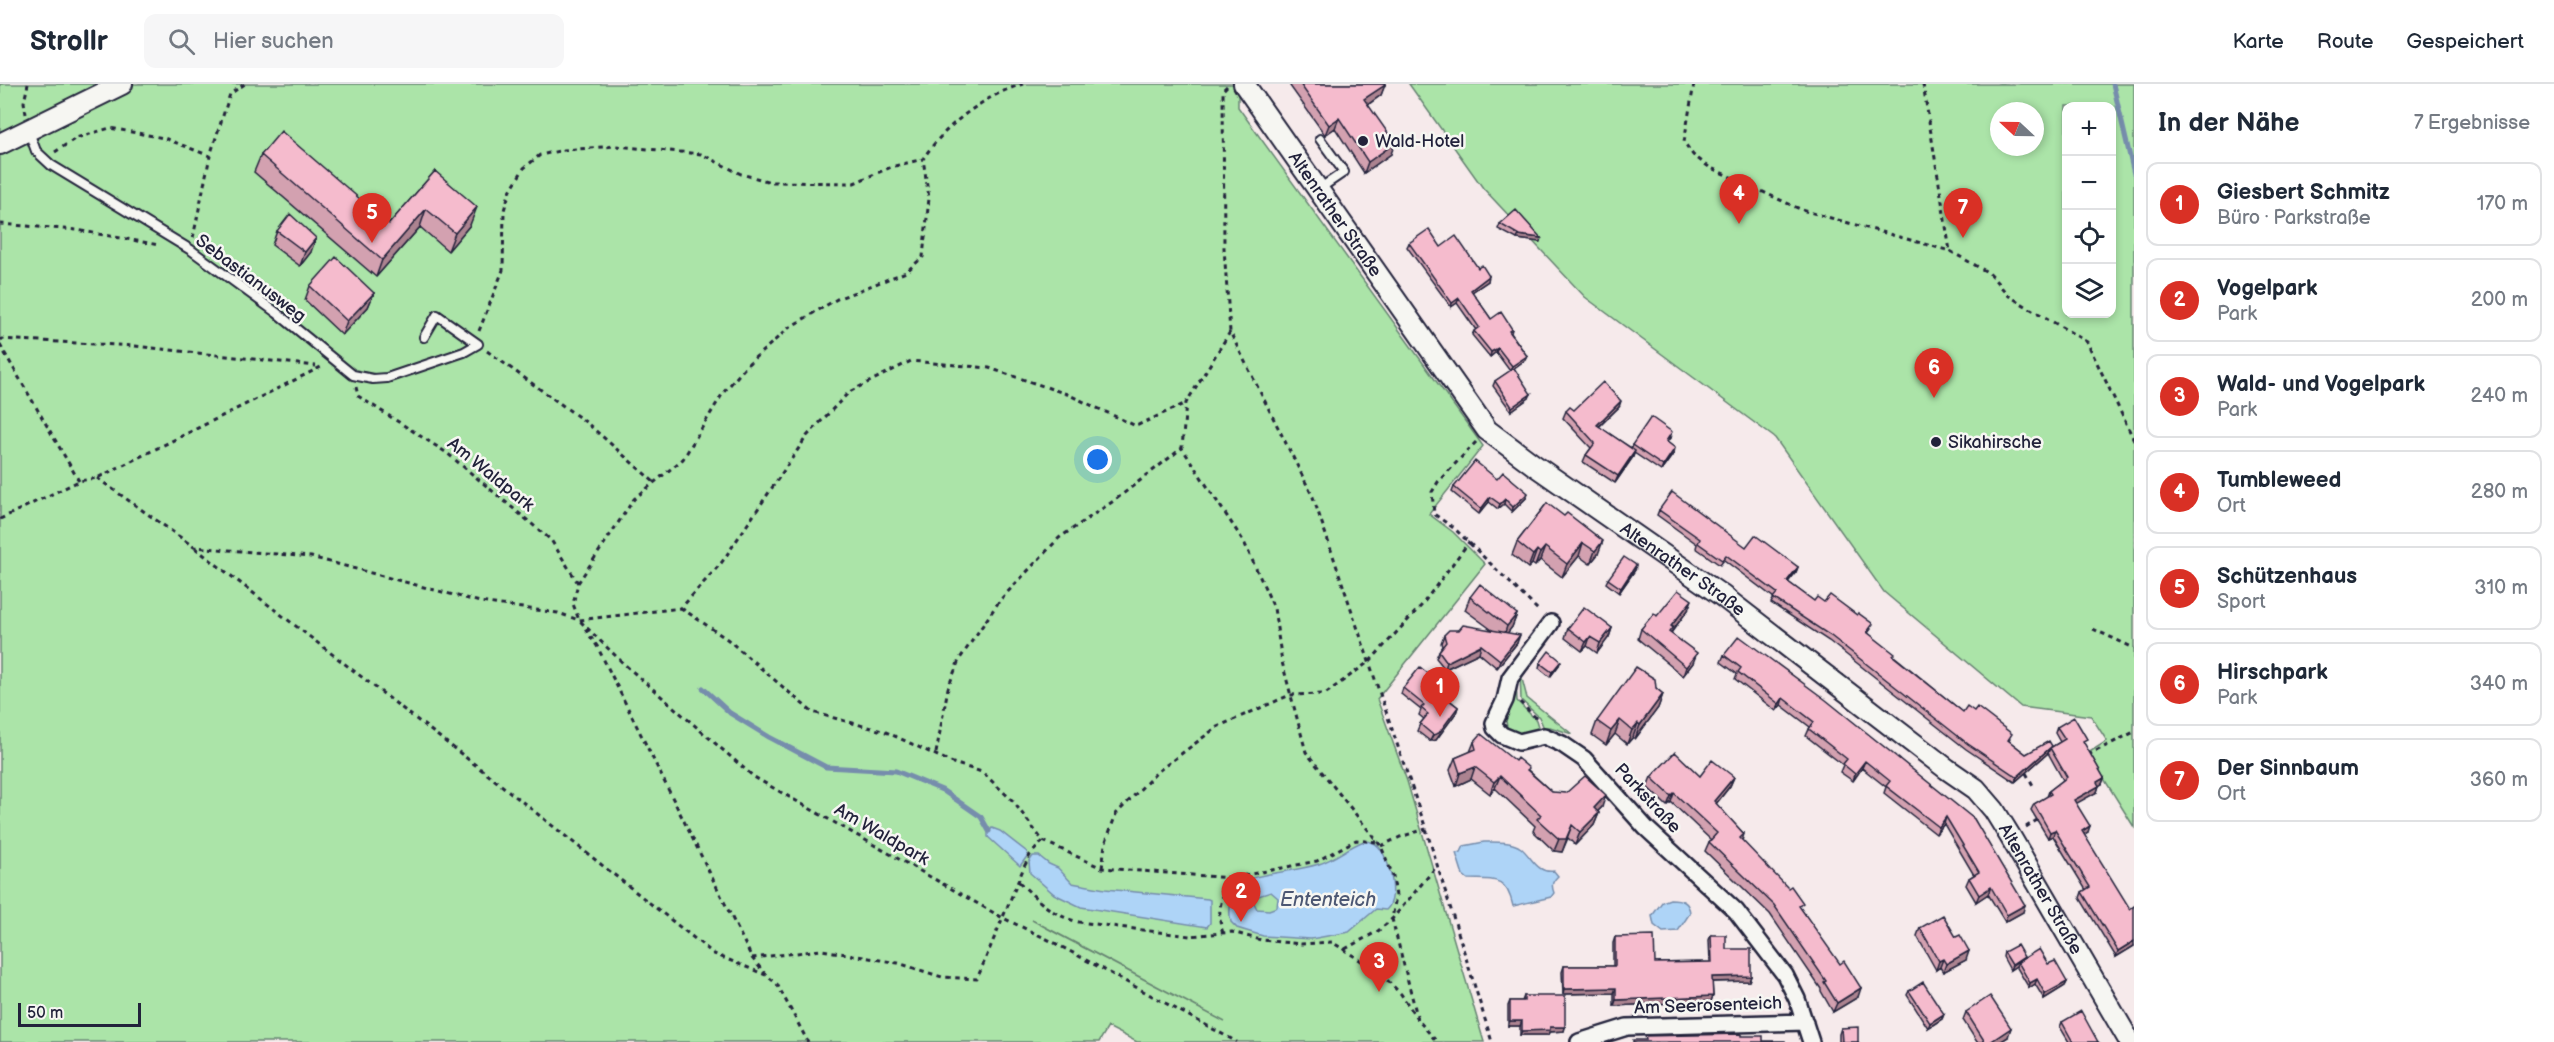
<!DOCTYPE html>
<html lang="de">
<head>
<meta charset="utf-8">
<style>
  :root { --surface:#fff; --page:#f6f6f7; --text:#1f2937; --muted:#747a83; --line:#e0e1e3; --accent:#d93025 }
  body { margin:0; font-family:"Balsamiq Sans",sans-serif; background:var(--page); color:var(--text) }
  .controls { position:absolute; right:18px; top:18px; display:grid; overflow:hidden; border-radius:12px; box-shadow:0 3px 9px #0003 }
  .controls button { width:54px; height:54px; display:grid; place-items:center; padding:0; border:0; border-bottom:2px solid var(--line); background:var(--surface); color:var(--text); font:30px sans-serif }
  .compass { position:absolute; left:1990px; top:18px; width:54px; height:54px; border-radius:50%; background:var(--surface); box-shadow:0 3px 9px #0003; rotate:292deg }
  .scale { position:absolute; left:18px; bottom:15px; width:123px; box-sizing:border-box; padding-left:6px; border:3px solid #22223b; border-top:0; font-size:16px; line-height:21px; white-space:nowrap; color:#22223b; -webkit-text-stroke:4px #f6f6f2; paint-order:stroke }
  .you { position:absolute; left:1098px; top:376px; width:21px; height:21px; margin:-15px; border:4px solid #fff; border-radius:50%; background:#1a73e8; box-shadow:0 0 0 9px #1a73e833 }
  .badge { display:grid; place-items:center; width:39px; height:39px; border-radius:50%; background:var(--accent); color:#fff; font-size:20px; font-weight:700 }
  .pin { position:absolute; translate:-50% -50px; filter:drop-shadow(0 2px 3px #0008) }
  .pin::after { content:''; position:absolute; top:32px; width:21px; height:18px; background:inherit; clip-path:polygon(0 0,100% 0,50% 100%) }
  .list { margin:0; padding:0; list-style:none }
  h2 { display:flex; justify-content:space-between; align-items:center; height:78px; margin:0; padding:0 24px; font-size:26px }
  h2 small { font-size:20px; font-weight:400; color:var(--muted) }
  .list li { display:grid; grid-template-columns:39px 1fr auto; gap:18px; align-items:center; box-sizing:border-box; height:84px; margin:0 12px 12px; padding:0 12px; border:2px solid var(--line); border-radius:12px }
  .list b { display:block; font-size:22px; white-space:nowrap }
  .list p { margin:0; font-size:20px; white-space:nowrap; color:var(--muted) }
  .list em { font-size:20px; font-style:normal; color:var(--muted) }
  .icon { flex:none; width:33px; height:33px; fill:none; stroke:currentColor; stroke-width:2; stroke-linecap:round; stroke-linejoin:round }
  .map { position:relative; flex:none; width:2134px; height:958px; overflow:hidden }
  header { display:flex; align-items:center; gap:36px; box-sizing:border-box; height:84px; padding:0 30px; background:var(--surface); border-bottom:2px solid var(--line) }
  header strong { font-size:28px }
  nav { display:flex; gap:33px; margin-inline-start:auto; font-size:21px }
  .search { width:420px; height:54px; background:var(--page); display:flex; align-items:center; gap:15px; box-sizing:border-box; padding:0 21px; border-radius:12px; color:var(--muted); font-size:22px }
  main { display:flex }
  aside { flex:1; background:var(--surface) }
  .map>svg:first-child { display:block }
  .green { fill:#abe4a8; stroke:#668372; stroke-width:1.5; fill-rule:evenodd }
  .water { fill:#aed4f7; stroke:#768dac; stroke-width:1.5; fill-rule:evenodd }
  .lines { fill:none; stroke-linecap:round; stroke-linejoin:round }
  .stream { stroke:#768dac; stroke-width:5 }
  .service-casing { stroke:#22223b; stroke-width:12 }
  .minor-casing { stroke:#22223b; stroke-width:20 }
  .tertiary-casing { stroke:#22223b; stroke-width:24 }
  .path { stroke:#22223b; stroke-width:3; stroke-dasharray:4.5 4.5; stroke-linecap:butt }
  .service { stroke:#f6f6f2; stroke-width:8 }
  .minor { stroke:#f6f6f2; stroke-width:15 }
  .tertiary { stroke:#f6f6f2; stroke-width:20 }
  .wall { fill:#d3a1b0; stroke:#22223b; stroke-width:1.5 }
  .shaded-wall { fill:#ac8390; stroke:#22223b; stroke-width:1.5 }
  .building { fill:#f5bbcd; stroke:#22223b; stroke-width:1.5 }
  .poi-dot { fill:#22223b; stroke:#f6f6f2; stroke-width:2 }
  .labels { text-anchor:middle; stroke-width:5; stroke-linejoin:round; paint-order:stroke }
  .poi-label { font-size:18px; fill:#22223b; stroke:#f6f6f2; text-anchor:start }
  .street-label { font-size:18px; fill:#22223b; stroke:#f6f6f2 }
  .water-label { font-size:20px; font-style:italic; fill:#4c5773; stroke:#f6f6f2 }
</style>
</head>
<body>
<header>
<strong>Strollr</strong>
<div class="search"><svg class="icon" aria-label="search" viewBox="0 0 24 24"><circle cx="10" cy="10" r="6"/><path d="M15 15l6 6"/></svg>Hier suchen</div>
<nav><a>Karte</a><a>Route</a><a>Gespeichert</a></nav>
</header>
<main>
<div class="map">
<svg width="2134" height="958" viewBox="0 0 2134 958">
  <rect width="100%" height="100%" fill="#f6eaeb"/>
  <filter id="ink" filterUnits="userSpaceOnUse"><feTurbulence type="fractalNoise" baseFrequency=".0167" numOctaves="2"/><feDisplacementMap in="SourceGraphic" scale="12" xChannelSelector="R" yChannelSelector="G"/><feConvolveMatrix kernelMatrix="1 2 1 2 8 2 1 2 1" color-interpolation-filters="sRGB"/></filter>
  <g filter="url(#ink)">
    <path class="green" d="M0,0H1238V23L1483,362L1429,430L1453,448L1485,480L1377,615L1407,697L1484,958H1137L1108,943L1099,958H0ZM1032,836L1056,849L1225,938Z
      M1409,0H2134V743L2088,669L2107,657L2091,632L2021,623L1884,508L1775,354L1585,213L1483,104ZM2066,22H2112V230H2066ZM1999,27H2035V63H1999Z
      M1520,587L1527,614L1572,650L1550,643L1544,644L1539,633L1521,616Z
      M1516,596L1517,617L1536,636L1539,646C1527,649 1517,653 1507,643L1506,637L1510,626L1509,617Z"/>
    <path class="water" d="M992,744L1000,747L1027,768L1028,771L1020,782L988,753V749Z
      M1364,757C1366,757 1372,758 1374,759C1388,766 1401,814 1386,826L1376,825L1349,848L1311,855L1263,852L1237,844L1231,838C1227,823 1233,810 1242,797C1267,788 1293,788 1319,780C1335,775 1348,763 1364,757ZM1271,808L1278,814L1277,823L1269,826L1257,825L1254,819L1255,813Z
      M1484,758C1495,758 1511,757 1521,764C1532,773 1537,790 1554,787L1558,792C1552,798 1551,801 1554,809L1551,813L1513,822C1506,791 1493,796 1468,795L1463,791L1456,769L1461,768L1464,762Z
      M1033,772H1039L1049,780L1058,784L1072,799L1105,805L1208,815L1210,816V839L1207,843L1081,823L1054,810L1030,789L1029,778Z
      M1670,815C1681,815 1689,817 1690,829L1678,847L1663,848L1654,841L1652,832L1662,818Z"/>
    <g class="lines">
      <path class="stream" d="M2113,0L2134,90
        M703,604L730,629L769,653L826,683L896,687L942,706L981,733L989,747"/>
      <defs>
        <path id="service" d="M29,48L36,67L51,81L191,166L277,229L353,291L373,295L387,294L464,268L478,260L437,231L424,253
          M1319,105L1344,88L1320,55"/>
        <path id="minor" d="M1551,539L1510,594L1505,616L1494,639L1495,644L1502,651L1519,658L1544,652L1562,660L1584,675L1646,744L1736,827L1785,891L1797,915L1811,958
          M1579,958L1627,943L1805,938"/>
        <g id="tertiary">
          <path id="s1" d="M1244,0L1487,346L1534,381L1721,511L1947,685L1976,705L1994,726L2010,752L2130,958"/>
          <path d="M0,60L122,0"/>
        </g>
      </defs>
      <use href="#service" class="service-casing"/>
      <use href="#minor" class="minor-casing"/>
      <use href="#tertiary" class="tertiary-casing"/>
      <path class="path" d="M1694,0L1684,58L1693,71L1709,83L1802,126L1950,167L1989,189L2009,212L2087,258L2134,356
        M1923,0L1950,167
        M1227,2L1223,6L1224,164L1230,248L1313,413L1426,745L1492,958
        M26,30L24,18L28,0
        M55,68L76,54L110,44L164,54L210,72L230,10L245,0
        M0,140L77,146L159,161
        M193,154L210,72
        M479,247L503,186L504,126L510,107L524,84L540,71L564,66L616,62L701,70L741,90L771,98L854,99L891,83L923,75C945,41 985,11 1023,0
        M1230,248L1186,319L1182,364L1244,458L1274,524L1282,578L1306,668L1381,762L1393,792L1396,812L1392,835L1418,936
        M0,255L135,262L316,282
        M0,261L79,397
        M487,267L587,339L655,399
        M356,303L358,312L447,369L551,456L578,499L573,520L579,536L624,580L754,693L1003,834L1051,857L1237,958
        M1476,358L1438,398L1432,408L1434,430L1455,445L1540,528
        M97,394L194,463L311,473L480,518L558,529L579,536L681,524L722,478L807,352L849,308L911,277L989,284L1067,310L1136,342L1186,319
        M0,435L79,397L97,394L323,282
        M195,464L491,693L714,870L766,891
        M578,499L634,415L683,375L723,309L749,279L790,243L837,215L906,188L923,173L929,114L923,75
        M681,524L727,555L812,628L886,648L953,679L982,688L1012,716L1043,757L1102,784L1231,794L1317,777L1356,756L1376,758
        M585,545L597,562L752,874L766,891L777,900L808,958
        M2093,545L2134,564
        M1520,618L1539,637
        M936,669L948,604L959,576L1000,516L1059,454L1115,416L1182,364
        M2088,671L2134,648
        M2026,689L2034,703
        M2026,743L2037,736
        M1381,762L1400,753L1426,745
        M1102,784L1105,760L1116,730L1157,688L1217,643L1290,611L1325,610L1370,577L1421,522L1469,458
        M1019,798C1039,817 1051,831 1079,838L1190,852L1232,848L1261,856L1301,860L1332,858L1380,889L1401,910L1418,936L1437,958
        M1223,849C1216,828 1221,813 1231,794
        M1345,865L1378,847L1392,835L1437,782
        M752,874L822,866L898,879L942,893L977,895L1024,783L1030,771L1043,757"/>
      <use href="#service" class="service"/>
      <use href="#minor" class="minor"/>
      <use href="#tertiary" class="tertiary"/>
    </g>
    <path class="wall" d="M1291,0H1385L1381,11L1368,21L1391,70L1364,89L1335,44L1325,51L1290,2Z
      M261,71L389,140L435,87L470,141L448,167L420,143L376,193L254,88Z
      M1500,140L1540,158L1517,155L1498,145Z
      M277,147L311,168L300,182L272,161Z
      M1409,159L1441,163L1478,184L1488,197L1472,208L1491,235L1512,245L1511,249L1527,272L1525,276L1514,284L1529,314L1511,327L1493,302L1495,297L1510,287L1496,268L1490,273L1472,251L1474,247L1476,246L1457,219L1451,223L1407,163Z
      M310,202L374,209L368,223L342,251L305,216Z
      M1619,323L1599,343L1631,364L1632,361L1671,353L1667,358L1674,369L1661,387L1634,369L1633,373L1615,399L1583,378L1586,371L1591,364L1563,334L1566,327L1574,326Z
      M1497,395L1526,414L1512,428L1504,420L1498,425L1489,418L1479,430L1452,408L1454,403Z
      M1547,419L1598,470L1590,480L1579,472L1562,493L1540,476L1535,482L1532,480L1528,484L1512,471L1517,458Z
      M1659,426L1746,463L1798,483L1796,488L1788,498L1814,517L1824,518L1871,545L1868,549L1894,572L1963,628L2010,655L2009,657L2026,670L2052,663L2060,658L2055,649L2057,643L2085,661L2104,694L2102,700L2099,701L2097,708L2076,719L2088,748L2084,750L2134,862L2116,873L2080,814L2082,808L2086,806L2053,752L2048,754L2031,726L2034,720L2047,713L2049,707L2063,696L2048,669L2015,698L1966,665L1829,557L1771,519L1774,514L1724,476L1720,481L1696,464L1697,460L1657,431Z
      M1635,486L1619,509L1606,499L1608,495Z
      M1470,513L1517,530L1512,543L1507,549L1517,559L1497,584L1479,569L1445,585L1436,574L1439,567L1442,562L1441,559L1444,551L1459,546H1492L1465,526Z
      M1688,526L1671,549L1693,579L1683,592L1638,555L1641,545L1657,532Z
      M1568,544H1612L1609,553L1597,569L1587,562L1582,567L1565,554Z
      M1724,571L1974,735L2023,828L2005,838L1988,810L1976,818L1966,801L1969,794L1974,791L1944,740L1936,750L1884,709L1886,703L1862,684L1853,697L1840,688L1843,681L1806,652L1810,643L1781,621L1776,627L1735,595L1737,590L1721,578Z
      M1540,579L1559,581L1550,593L1539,584Z
      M1432,602L1458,623L1456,629L1436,656L1430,657L1417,647L1420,640L1424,635L1419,631L1421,626L1401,610L1403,604Z
      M1656,604L1663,610L1658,624L1635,655L1633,653L1627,660L1615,650L1606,661L1592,651L1597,637Z
      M1474,658L1515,677L1528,686L1552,708L1602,723L1598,727L1599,729L1594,741L1575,761L1568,754L1562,768L1554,767L1533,747L1535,742L1495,704L1490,710L1471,695L1456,702L1450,686L1455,674L1470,668Z
      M1700,692L1734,693L1730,702L1716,720L1744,750L1742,757L1801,825L1858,913L1833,928L1821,907V905L1770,830L1705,767L1709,758L1711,756L1671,718L1667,722L1647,703L1651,693Z
      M1920,844L1966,876L1943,888L1940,883L1936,886L1917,852Z
      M1711,851L1751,892L1749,897L1712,898L1713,912L1711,917L1614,922V909L1563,910L1562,888L1564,882H1613V859L1615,853L1655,879L1710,878L1709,856Z
      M2004,868L2048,880L2067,898L2065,902L2044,915L2035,900L2029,904L2016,882L2010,886L2003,873Z
      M1909,907L1944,930L1942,935L1928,944L1907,911Z
      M1524,912L1565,943L1564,947L1549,948L1548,951H1520V942H1508V922L1510,917H1522Z
      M1966,928L2008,953L2000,958H1977L1963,936Z
      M2062,938L2098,958H2069L2060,943Z
      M1841,944L1858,958H1839V950Z"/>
    <path class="shaded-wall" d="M1385,1L1381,11L1360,26L1364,15Z
      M1339,34L1335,44L1325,51L1329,41Z
      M1395,59L1391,70L1364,89L1368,78Z
      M477,123L470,141L448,167L455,149Z
      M426,125L420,143L376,193L382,176Z
      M1519,151L1541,154L1540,158L1517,155Z
      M316,154L311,168L300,182L305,168Z
      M1489,192L1488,197L1469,210L1471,206Z
      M374,209L368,223L342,251L347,237Z
      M1459,214L1457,219L1451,223L1452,219Z
      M1498,264L1496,268L1490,273L1491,268Z
      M1527,272L1525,276L1510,287L1512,282Z
      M1531,310L1529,314L1511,327L1512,323Z
      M1621,317L1619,323L1594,347L1597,341Z
      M1675,364L1674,369L1661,387L1663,382Z
      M1635,367L1633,373L1615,399L1618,392Z
      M1528,409L1526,414L1512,428L1513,423Z
      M1490,413L1489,418L1479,430L1481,425Z
      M1505,415L1504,420L1498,425L1500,420Z
      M1603,457L1598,470L1590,480L1595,467Z
      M1583,459L1579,472L1562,493L1567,480Z
      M1545,463L1540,476L1535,482L1540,469Z
      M1537,466L1532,480L1528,484L1533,471Z
      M1636,481L1635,486L1619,509L1621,504Z
      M1798,483L1796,488L1785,502L1787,497Z
      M1692,516L1688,526L1672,547L1670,553L1666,557L1671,542Z
      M1517,530L1512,543L1503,555L1507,542Z
      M1612,544L1609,553L1597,569L1600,559Z
      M1520,551L1517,559L1497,584L1500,576Z
      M1590,553L1587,562L1582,567L1586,558Z
      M1481,561L1479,569L1445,585L1447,578Z
      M1697,569L1693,579L1683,592L1686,583Z
      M1561,577L1559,581L1550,593L1552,588Z
      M1663,610L1658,624L1635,655L1640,641Z
      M1783,614L1781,621L1776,627L1779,620Z
      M1458,623L1456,629L1436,656L1430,657L1433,651Z
      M1620,636L1615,650L1606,661L1611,647Z
      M1638,639L1633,653L1627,660L1632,646Z
      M2050,664L2048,669L2015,698L2017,693Z
      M1865,677L1862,684L1853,697L1855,690Z
      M1475,683L1471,695L1456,702L1460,689Z
      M1500,692L1495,704L1490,710L1494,698Z
      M1734,693L1730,702L1710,727L1714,717Z
      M2104,694L2102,700L2095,704L2097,698Z
      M2099,702L2097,708L2072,722L2074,716Z
      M1674,709L1671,718L1667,722L1671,712Z
      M1606,711L1602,723L1589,736L1594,724Z
      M1599,729L1594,741L1575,761L1580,748Z
      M1946,733L1944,740L1936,750L1939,743Z
      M1572,741L1562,768L1554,767L1559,755Z
      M2090,742L2088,748L2080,753L2082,747Z
      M2055,746L2053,752L2048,754L2050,748Z
      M1991,803L1988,810L1976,818L1979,811Z
      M2025,821L2023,828L2005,838L2007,831Z
      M2134,857V862L2116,873L2118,867Z
      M1969,867L1966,876L1943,888L1946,880Z
      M2024,873L2018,878L2016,882L2010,886L2012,881Z
      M1943,875L1940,883L1936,886L1939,877Z
      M1751,892L1749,897L1710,898L1712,893Z
      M2037,895L2035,900L2029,904L2030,899Z
      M2067,898L2065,902L2044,915L2045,910Z
      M1616,904L1614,909L1563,910L1564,905Z
      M1861,904L1858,913L1833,928L1837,919Z
      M1713,912L1711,917L1614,922L1616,916Z
      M1944,930L1942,935L1928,944L1930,939Z
      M1510,937H1522L1520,942H1508Z
      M1550,943H1565L1564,947L1549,948L1548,951H1520L1522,947Z
      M2011,944L2008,953L2000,958H1990Z"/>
    <path class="building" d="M1300,0H1385V1L1364,15L1395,59L1368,78L1339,34L1329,41Z
      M281,47L389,140L435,87L477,123L455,149L426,125L382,176L261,71Z
      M1516,126L1541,154L1519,151L1500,140Z
      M290,130L316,154L305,168L277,147Z
      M1429,145L1441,163L1456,152L1478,184L1482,181L1489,192L1471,206L1491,235L1501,228L1512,245L1509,247L1527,272L1512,282L1498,264L1491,268L1474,247L1479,243L1459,214L1452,219L1409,159Z
      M336,173L374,209L347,237L310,202Z
      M1514,284L1531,310L1512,323L1495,297Z
      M1603,298L1621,317L1597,341L1635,367L1618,392L1586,371L1595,359L1566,327L1570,323L1574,326Z
      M1651,333L1672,348L1666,357L1675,364L1663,382L1632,361Z
      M1475,377L1497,395L1503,388L1528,409L1513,423L1505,415L1500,420L1490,413L1481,425L1454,403Z
      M1672,408L1746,463L1755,451L1798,483L1787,497L1814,517L1817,513L1824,518L1830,511L1857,531L1858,529L1873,540L1867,548L1895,570L1893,572L1963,628L1967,622L1974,627L1977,623L2012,650L2008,656L2026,670L2049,657L2052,662L2017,693L1968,660L1831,552L1773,514L1777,509L1726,471L1722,476L1698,459L1700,455L1659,426Z
      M1547,419L1564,432L1567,429L1603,457L1595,467L1583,459L1567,480L1545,463L1540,469L1537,466L1533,471L1517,458Z
      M1624,473L1636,481L1621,504L1608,495Z
      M1480,500L1517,530L1507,542L1470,513Z
      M1678,506L1692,516L1671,542L1673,543L1669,548L1697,569L1686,583L1641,545L1654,529L1657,532Z
      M1584,523L1612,544L1600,559L1590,553L1586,558L1568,544Z
      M1463,541L1520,551L1500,576L1481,561L1447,578L1439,567L1446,558L1444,551L1449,546H1459Z
      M1739,552L1826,616L1974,735L2025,821L2007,831L1991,803L1979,811L1969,794L1979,788L1946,733L1939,743L1886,702L1890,697L1865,677L1855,690L1843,680L1847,675L1809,645L1814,638L1783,614L1779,620L1738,588L1741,584L1724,571Z
      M1549,567L1561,577L1552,588L1540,579Z
      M1420,583L1435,595L1430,601L1458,623L1439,649L1433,651L1420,640L1428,630L1421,624L1424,621L1403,604Z
      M1636,583L1655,595L1656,604L1663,610L1640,641L1638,639L1632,646L1620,636L1611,647L1597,637Z
      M2074,633L2087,655L2083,657L2104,694L2097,698L2099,702L2074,716L2090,742L2082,747L2130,825L2134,822V857L2118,867L2082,808L2090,803L2055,746L2050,748L2034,720L2051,710L2049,707L2067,693L2050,664L2065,655L2057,643Z
      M1481,650L1515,677L1517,674L1529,684L1527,686L1552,708L1566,709L1585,692L1606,711L1594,724L1599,729L1580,748L1572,741L1566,755H1559L1537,735L1541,731L1500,692L1494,698L1475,683L1460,689L1455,674L1476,665L1474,658Z
      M1675,668L1700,692L1712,676L1734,693L1714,717L1744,750L1740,754L1788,804L1791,802L1803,819L1799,822L1840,880L1844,877L1861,904L1837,919L1824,898L1826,897L1774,821L1709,758L1717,749L1674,709L1671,712L1651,693Z
      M1943,831L1956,853L1960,851L1969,867L1946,880L1943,875L1939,877L1920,844Z
      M1711,851H1726V865H1751V892L1712,893L1713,912L1616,916V904L1564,905V882H1615V853L1654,852L1655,879L1712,878Z
      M2017,861L2024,873L2012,881L2004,868Z
      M2039,865L2048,880L2055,877L2067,898L2045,910L2037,895L2030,899L2018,878Z
      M1923,898L1944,930L1930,939L1909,907Z
      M1524,912H1565V943H1550V946L1522,947V937H1510V917H1524Z
      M1990,912L2011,944L1990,958H1985L1966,928Z
      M2081,927L2098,958H2073L2062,938Z
      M1858,943V958H1842L1841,944Z
      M1741,950V952H1763V957H1785V958H1633V956H1646L1645,952Z"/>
  </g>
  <g class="poi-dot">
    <circle cx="1363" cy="57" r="6"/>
    <circle cx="1936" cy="358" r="6"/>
  </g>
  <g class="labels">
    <g class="poi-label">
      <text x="1375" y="63">Wald-Hotel</text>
      <text x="1948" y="364">Sikahirsche</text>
    </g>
    <g class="street-label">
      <text dy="6" stroke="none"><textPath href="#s1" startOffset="159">Altenrather Straße</textPath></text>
      <text transform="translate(251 194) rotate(37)" y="6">Sebastianusweg</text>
      <text transform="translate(491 390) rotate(39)" y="6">Am Waldpark</text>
      <text dy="6" stroke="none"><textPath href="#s1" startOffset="663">Altenrather Straße</textPath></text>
      <text transform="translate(1648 714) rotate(47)" y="6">Parkstraße</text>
      <text transform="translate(882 750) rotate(30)" y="6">Am Waldpark</text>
      <text dy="6" stroke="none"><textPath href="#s1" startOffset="1149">Altenrather Straße</textPath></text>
      <text transform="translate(1708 921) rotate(-2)" y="6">Am Seerosenteich</text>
    </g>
    <g class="water-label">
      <text x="1328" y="822">Ententeich</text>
    </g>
  </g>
</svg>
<div class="controls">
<button>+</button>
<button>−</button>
<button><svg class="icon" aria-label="locate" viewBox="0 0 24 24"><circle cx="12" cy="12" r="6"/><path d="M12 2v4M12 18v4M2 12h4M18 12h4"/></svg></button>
<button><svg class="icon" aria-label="layers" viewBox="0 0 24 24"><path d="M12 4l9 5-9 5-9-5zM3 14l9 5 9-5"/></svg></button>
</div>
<svg class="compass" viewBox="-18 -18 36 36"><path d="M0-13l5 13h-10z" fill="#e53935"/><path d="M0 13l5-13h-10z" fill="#747a83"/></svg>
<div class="scale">50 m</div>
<div class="you"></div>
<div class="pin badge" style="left:1440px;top:633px">1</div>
<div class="pin badge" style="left:1241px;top:838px">2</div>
<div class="pin badge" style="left:1379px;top:908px">3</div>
<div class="pin badge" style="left:1739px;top:140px">4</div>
<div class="pin badge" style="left:372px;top:159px">5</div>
<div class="pin badge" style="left:1934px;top:314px">6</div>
<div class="pin badge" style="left:1963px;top:154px">7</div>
</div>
<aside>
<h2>In der Nähe<small>7 Ergebnisse</small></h2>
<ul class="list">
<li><span class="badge">1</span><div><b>Giesbert Schmitz</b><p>Büro · Parkstraße</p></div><em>170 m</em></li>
<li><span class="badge">2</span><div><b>Vogelpark</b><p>Park</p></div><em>200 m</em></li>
<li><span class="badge">3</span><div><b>Wald- und Vogelpark</b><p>Park</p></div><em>240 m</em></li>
<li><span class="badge">4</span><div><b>Tumbleweed</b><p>Ort</p></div><em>280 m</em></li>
<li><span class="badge">5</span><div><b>Schützenhaus</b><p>Sport</p></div><em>310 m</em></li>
<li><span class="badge">6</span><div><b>Hirschpark</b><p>Park</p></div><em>340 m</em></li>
<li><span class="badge">7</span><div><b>Der Sinnbaum</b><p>Ort</p></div><em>360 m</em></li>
</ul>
</aside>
</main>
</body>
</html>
